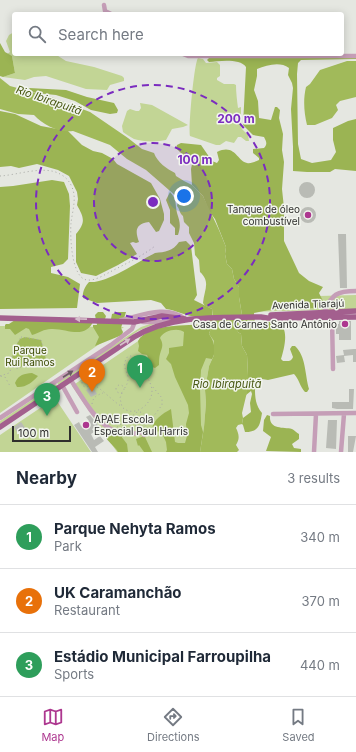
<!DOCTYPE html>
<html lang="en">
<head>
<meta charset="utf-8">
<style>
  :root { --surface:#fff; --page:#f2f2f3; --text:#1f2937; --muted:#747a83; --line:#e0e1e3; --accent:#ad378f }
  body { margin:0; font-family:Inter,sans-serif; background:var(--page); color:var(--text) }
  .scale { position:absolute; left:12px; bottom:10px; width:59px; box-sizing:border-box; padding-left:4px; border:2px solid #2f2f2d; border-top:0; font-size:11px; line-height:14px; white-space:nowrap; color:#2f2f2d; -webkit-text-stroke:3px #f2f5ee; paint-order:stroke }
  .you { position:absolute; left:184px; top:196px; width:14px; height:14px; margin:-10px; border:3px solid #fff; border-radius:50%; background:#1a73e8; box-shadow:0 0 0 6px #1a73e833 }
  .badge { display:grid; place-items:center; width:26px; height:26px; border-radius:50%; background:var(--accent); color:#fff; font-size:13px; font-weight:700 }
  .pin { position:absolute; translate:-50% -33px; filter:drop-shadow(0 1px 2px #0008) }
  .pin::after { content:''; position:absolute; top:21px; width:14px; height:12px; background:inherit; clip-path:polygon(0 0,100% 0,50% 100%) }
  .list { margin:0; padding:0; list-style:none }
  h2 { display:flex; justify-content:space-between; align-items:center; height:52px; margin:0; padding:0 16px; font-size:17px }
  h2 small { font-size:13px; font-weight:400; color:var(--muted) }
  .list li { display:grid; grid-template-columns:26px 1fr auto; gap:12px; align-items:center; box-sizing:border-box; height:64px; padding:0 16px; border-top:1px solid var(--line) }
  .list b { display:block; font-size:15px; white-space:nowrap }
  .list p { margin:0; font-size:13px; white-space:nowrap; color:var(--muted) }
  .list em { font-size:13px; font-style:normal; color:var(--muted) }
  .icon { flex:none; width:22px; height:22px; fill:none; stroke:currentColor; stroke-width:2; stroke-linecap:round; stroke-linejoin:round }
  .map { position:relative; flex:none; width:356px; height:452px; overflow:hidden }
  .search { position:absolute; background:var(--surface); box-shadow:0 2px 10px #0003; left:12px; right:12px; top:12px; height:44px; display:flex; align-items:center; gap:10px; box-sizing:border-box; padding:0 14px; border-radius:4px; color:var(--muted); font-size:15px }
  .sheet { height:244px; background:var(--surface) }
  nav { display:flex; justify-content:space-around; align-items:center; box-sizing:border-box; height:56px; border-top:1px solid var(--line); background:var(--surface); font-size:11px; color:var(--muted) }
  nav a { display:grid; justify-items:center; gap:2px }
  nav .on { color:var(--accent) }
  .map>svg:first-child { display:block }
  .green { fill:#c2d595 }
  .forest { fill:#9bb453 }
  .water { fill:#a1ba5a }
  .building { fill:#b9bbb5 }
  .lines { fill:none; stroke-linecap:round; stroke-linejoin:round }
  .path { stroke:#a8a9a5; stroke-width:1; stroke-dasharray:1 3; stroke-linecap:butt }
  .minor { stroke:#c59eb7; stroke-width:4.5 }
  .major { stroke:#a35f8e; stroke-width:5.5 }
  .oneway { fill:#d6c0cc }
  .oneway2 { fill:#6b5b64 }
  .ring { fill:none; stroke:#7b2cbf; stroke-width:2; stroke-dasharray:7 5 }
  .poi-dot { fill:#ad378f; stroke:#f2f5ee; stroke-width:1.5 }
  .labels { text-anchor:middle; stroke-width:3; stroke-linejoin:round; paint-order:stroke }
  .poi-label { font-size:10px; fill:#2f2f2d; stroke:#f2f5ee; text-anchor:end }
  .street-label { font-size:10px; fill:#2f2f2d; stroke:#f2f5ee }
  .park-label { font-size:10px; fill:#3b4a00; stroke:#f2f5ee }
  .water-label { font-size:11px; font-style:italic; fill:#495913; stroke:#f2f5ee }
  .centre { fill:#7b2cbf; stroke:#f2f5ee; stroke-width:2 }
  .ring-label { font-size:12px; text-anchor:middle; font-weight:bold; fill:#7b2cbf; stroke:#f2f5ee; stroke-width:3; stroke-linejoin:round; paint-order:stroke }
</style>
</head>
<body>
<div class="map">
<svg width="356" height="452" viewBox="0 0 356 452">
  <rect width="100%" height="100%" fill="#e5e7e1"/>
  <path class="green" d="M14,32V54H55L66,61L94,67L122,76L124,78V81L110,85L107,90L86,89L46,76L34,77L25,80L3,77L15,73L12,56L7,54L10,52L6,41L9,35Z
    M198,58L203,59L206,63L217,62L220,65V76L217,78V80L224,84H234L236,85C236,93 237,100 238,108L241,107V126L242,129L248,135L249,141H246L241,137H238L234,143L226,141L220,145H216L190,136C188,131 194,63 198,58Z
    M140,103L152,105L188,125L183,127L172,129L166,140C157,142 143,142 134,139C130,137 126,134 123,132L122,126L127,111L130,109L136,111H139L141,108Z
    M356,295V309L249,312L247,298Z
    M157,323L138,331L59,385L57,383L141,327L150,324Z
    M0,326L124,327L0,413Z
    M178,326L209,334L214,341V355L209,366L205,390L206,403L204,427L200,452H117L72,386L147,335L161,328Z
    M56,384L57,386L0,424V421Z
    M55,398L91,452H0V435Z"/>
  <path class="forest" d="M0,43L5,52L12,56L15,73L3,77L0,76Z
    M232,57H356V59L301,60L298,63L297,74L298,144L301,159L312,163L331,160L336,152L333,140V128L348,121L356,119V171L335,169L330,172H307L293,171V147L291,109L293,88L292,83L288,75L289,68C280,61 267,65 257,69V76L254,90L258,101L259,118L271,120L275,107H277L280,110L279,118L283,134L282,150L284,162L282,189L284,208V241L299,273L309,281L323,287L319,293L324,303L322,307L319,308L274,309L254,313L255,323C261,323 272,321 278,323C290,328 284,349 281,359L283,361C288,361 291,362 293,357L290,349L292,346H295C306,356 305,375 309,389L307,392H305C300,387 299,379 294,374L268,380L256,378L255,381C255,393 254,404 262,413C260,425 259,432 245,432L243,425L242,424L243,418L251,412L250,403L252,394L251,391L246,395L248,375L247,355L242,346L241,334L238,332C234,325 237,321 242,315L239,297V287L234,279L232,269L227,264L225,254L226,247L215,219L209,211L203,196L192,185L191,169L192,164C187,157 181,154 176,148L177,145L181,143L201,145L212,161L217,163L219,160L217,152C235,143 237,161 247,163C251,164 256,161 259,160V158L253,153V149L264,148C268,144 266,141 264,137L253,135L243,125L246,67C240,58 219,61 209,62L207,60L209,58Z
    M29,88L66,90L87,97L114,103L118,110L117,113L110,114L91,110L75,101L56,95L36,93L31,91Z
    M0,111L15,114L41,126L68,131L82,145L93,151L102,153L113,159L117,164L151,183L160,199L164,214V220L159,231L156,232L149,222C135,224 135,231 139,242L136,243L133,242L130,243L137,254L118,265L96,276L81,273L76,262V234C86,222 84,218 77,205L78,199L77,192L69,176L58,170L37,164L19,168L11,166L0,167Z
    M52,180L64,182L69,194L70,206L68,259L63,264L51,267V273L68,277L80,284L77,308L0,309V187L13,186Z
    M170,192C177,199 175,204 177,213C180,222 181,226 178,235H175V228L170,223V210L166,200Z
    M186,241L191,246L197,295L194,300L212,309V325L209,334C214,341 217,351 212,359L206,358L201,370L200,388L201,425L203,432L200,452H166L167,450L166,442L161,431L154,432L152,429C154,419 162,414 171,409L175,442L178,443H185L187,436L186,424L189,413L188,405L175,377L171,364L166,359L169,353V348L183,346L184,332C177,327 163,331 160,338C164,345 162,347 160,354C159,357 159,361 159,365L155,368L152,367L147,355L142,354L138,351L139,346L138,341C148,323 188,326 206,324L207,321C201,317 197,317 191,316C182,314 175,310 166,309L161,303L151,300L97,303L83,298C82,293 85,286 89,282C106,284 139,261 155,253C165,252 173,251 179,242Z
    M98,312H103L106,316L105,319H111L112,314L119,312H126L121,328L123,332L122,335L95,346L99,337L93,327V325H97L95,315Z
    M89,318L94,320C85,341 67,328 51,329C44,329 39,333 32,335L29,329L26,328L15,335L10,329H5V325L6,324H9L15,320L78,319Z
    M32,373L38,376C33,382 25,388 17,387L15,383C19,374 24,374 32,373Z
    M267,415L270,416C269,430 283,427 292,429C294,430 297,433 299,434V439L292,444L294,448L301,449V452L266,451L271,437L263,431L264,420Z
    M109,434L121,436L127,444L128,452H118C114,445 107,442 105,435Z
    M144,436L145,437L152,452H144L139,445L138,446L136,439Z"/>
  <path class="water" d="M347,61H356V97L340,101L336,105L338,110L332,118L315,125H307C304,112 303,100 306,87L310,84L320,70Z
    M0,78L10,86L36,93L42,96L51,97L90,112L128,138L142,149L154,153C157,162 167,169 175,173L176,176L184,181L192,185L203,196L219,230L226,247L225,254L227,264L232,269L234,279L239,287V297L242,315L241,320L236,324L238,332L241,334L242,346L247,355L248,375V388L242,413L243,418L242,424L238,425L236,428C239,434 240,439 236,445L239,450L237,452H200L204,427L206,403L205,390L209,366L214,355V341L209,334C212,325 213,318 212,309L205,306L203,303C204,290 211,282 200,272L199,260L195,255L194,243L189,233V227L184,222L183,216C179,213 180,209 177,206L178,200L177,197L146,170L127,159L110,145L73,131C59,133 43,125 34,115L18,114L0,109Z
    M25,337L41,340L47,363C33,366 33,358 20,368L14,367L15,363L12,362L13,350L20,339Z"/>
  <path class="building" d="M299 190a8 8 0 1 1 16 0a8 8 0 1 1-16 0Z
    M300 215a8 8 0 1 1 16 0a8 8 0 1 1-16 0Z
    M338,234H346L347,288H340Z
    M339,321H351V340H339V334H336V324H339Z
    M354,349H356V362H353V355L344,356L345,362L337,363L336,356L344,355L343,350Z
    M92,386L97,394L91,397L86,390Z
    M349,389H354L353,409H337L332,408V402H349Z
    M90,415L98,425L92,429L94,432L91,434L94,440L100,436L104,441L95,447L98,452H92L74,425L79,422L81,426L89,421L86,417Z
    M328,420H337L336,449L326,448Z
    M21,422L26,429L18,434L14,427Z
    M348,436H356L353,452H348Z"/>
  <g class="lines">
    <path class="path" d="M0,176C18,175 44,165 60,174C68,178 73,186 74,195C75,204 72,214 71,223C70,235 71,278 87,280C95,281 104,275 110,272C125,264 141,257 155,246
      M21,337L41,340L48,363C41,365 35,362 29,363C20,365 21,372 11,366L13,350Z
      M13,350L19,352L22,356L27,354L26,350L24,349L21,350L19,352
      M0,376L9,373L12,367
      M1,376L5,377L10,386
      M82 383a4 4 0 1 1 8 0a4 4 0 1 1-8 0Z
      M90,384C99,385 112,401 121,406
      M116 389a4 4 0 1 1 8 0a4 4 0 1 1-8 0Z
      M122,393L120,398L122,407C133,418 151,406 152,392C152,385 149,381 146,374C142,365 141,355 128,356C120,368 128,369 128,379C128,383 126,386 124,389
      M92,404C93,397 97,395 103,393
      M132 419a7 7 0 1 1 14 0a7 7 0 1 1-14 0Z
      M117,427L125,421L132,420
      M141,428L147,425L162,405V398L152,386"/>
    <path class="minor" d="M104,5L105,11L111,14
      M183,54L188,56H356
      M324,312C332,294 337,291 356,291
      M332,318L333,369
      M121,320C140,316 167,304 185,319
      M143,322H168
      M70,379C89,406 103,442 143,432L144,435
      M62,385L77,412
      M273,414L356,413
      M0,418L111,345L132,329L134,324V322H136
      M314,452L316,414
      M341,452L344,414"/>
    <path class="major" d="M271,315L356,311
      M0,318L134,322L162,316L185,319
      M0,427L134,337C171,314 219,318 261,317L267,318L356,317"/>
  </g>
  <defs><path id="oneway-solid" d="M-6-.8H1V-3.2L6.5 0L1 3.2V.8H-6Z"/></defs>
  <g class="oneway">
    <use href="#oneway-solid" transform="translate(81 319) rotate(-179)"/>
    <use href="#oneway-solid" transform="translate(125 342) rotate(-33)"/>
  </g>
  <use class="oneway2" href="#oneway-solid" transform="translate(68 374) rotate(-33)"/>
  <circle cx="153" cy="202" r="59" fill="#7b2cbf" fill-opacity=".12"/>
  <g class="ring">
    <circle cx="153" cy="202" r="59"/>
    <circle cx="153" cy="202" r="117"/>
  </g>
  <g class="poi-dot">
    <circle cx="308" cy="215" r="4"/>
    <circle cx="345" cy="324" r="4"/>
    <circle cx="86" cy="425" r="4"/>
  </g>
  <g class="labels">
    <g class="poi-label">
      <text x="300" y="213">Tanque de óleo<tspan x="300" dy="12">combustível</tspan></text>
      <text x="337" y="328">Casa de Carnes Santo Antônio</text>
      <text x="94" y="423" text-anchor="start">APAE Escola<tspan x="94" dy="12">Especial Paul Harris</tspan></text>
    </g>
    <g class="street-label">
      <text transform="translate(308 304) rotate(-2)" y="4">Avenida Tiarajú</text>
    </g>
    <g class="park-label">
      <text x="30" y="354">Parque<tspan x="30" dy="12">Rui Ramos</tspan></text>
    </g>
    <g class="water-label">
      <text transform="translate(49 100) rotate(19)" y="4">Rio Ibirapuitã</text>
      <text x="227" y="388">Rio Ibirapuitã</text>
    </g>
  </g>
  <circle cx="153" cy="202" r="6" class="centre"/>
  <g class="ring-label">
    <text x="236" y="123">200 m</text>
    <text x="195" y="164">100 m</text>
  </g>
</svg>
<div class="scale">100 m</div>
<div class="you"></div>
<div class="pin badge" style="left:140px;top:388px;background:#2e9e5b">1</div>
<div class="pin badge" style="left:92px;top:392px;background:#e8710a">2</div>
<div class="pin badge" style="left:47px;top:416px;background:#2e9e5b">3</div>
<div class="search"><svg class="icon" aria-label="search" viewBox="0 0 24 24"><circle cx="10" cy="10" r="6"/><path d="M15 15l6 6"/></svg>Search here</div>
</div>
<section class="sheet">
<h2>Nearby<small>3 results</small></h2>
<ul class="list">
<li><span class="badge" style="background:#2e9e5b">1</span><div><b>Parque Nehyta Ramos</b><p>Park</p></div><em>340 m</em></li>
<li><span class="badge" style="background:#e8710a">2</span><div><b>UK Caramanchão</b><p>Restaurant</p></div><em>370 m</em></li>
<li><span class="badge" style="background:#2e9e5b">3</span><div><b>Estádio Municipal Farroupilha</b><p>Sports</p></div><em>440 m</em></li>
</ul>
</section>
<nav>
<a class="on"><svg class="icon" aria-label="map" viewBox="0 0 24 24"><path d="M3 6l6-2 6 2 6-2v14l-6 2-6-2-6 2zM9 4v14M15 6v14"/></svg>Map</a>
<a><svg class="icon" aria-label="directions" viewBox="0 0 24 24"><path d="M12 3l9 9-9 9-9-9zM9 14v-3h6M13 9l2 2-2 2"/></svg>Directions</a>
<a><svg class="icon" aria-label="saved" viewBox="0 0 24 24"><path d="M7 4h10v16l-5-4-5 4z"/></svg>Saved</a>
</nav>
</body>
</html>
